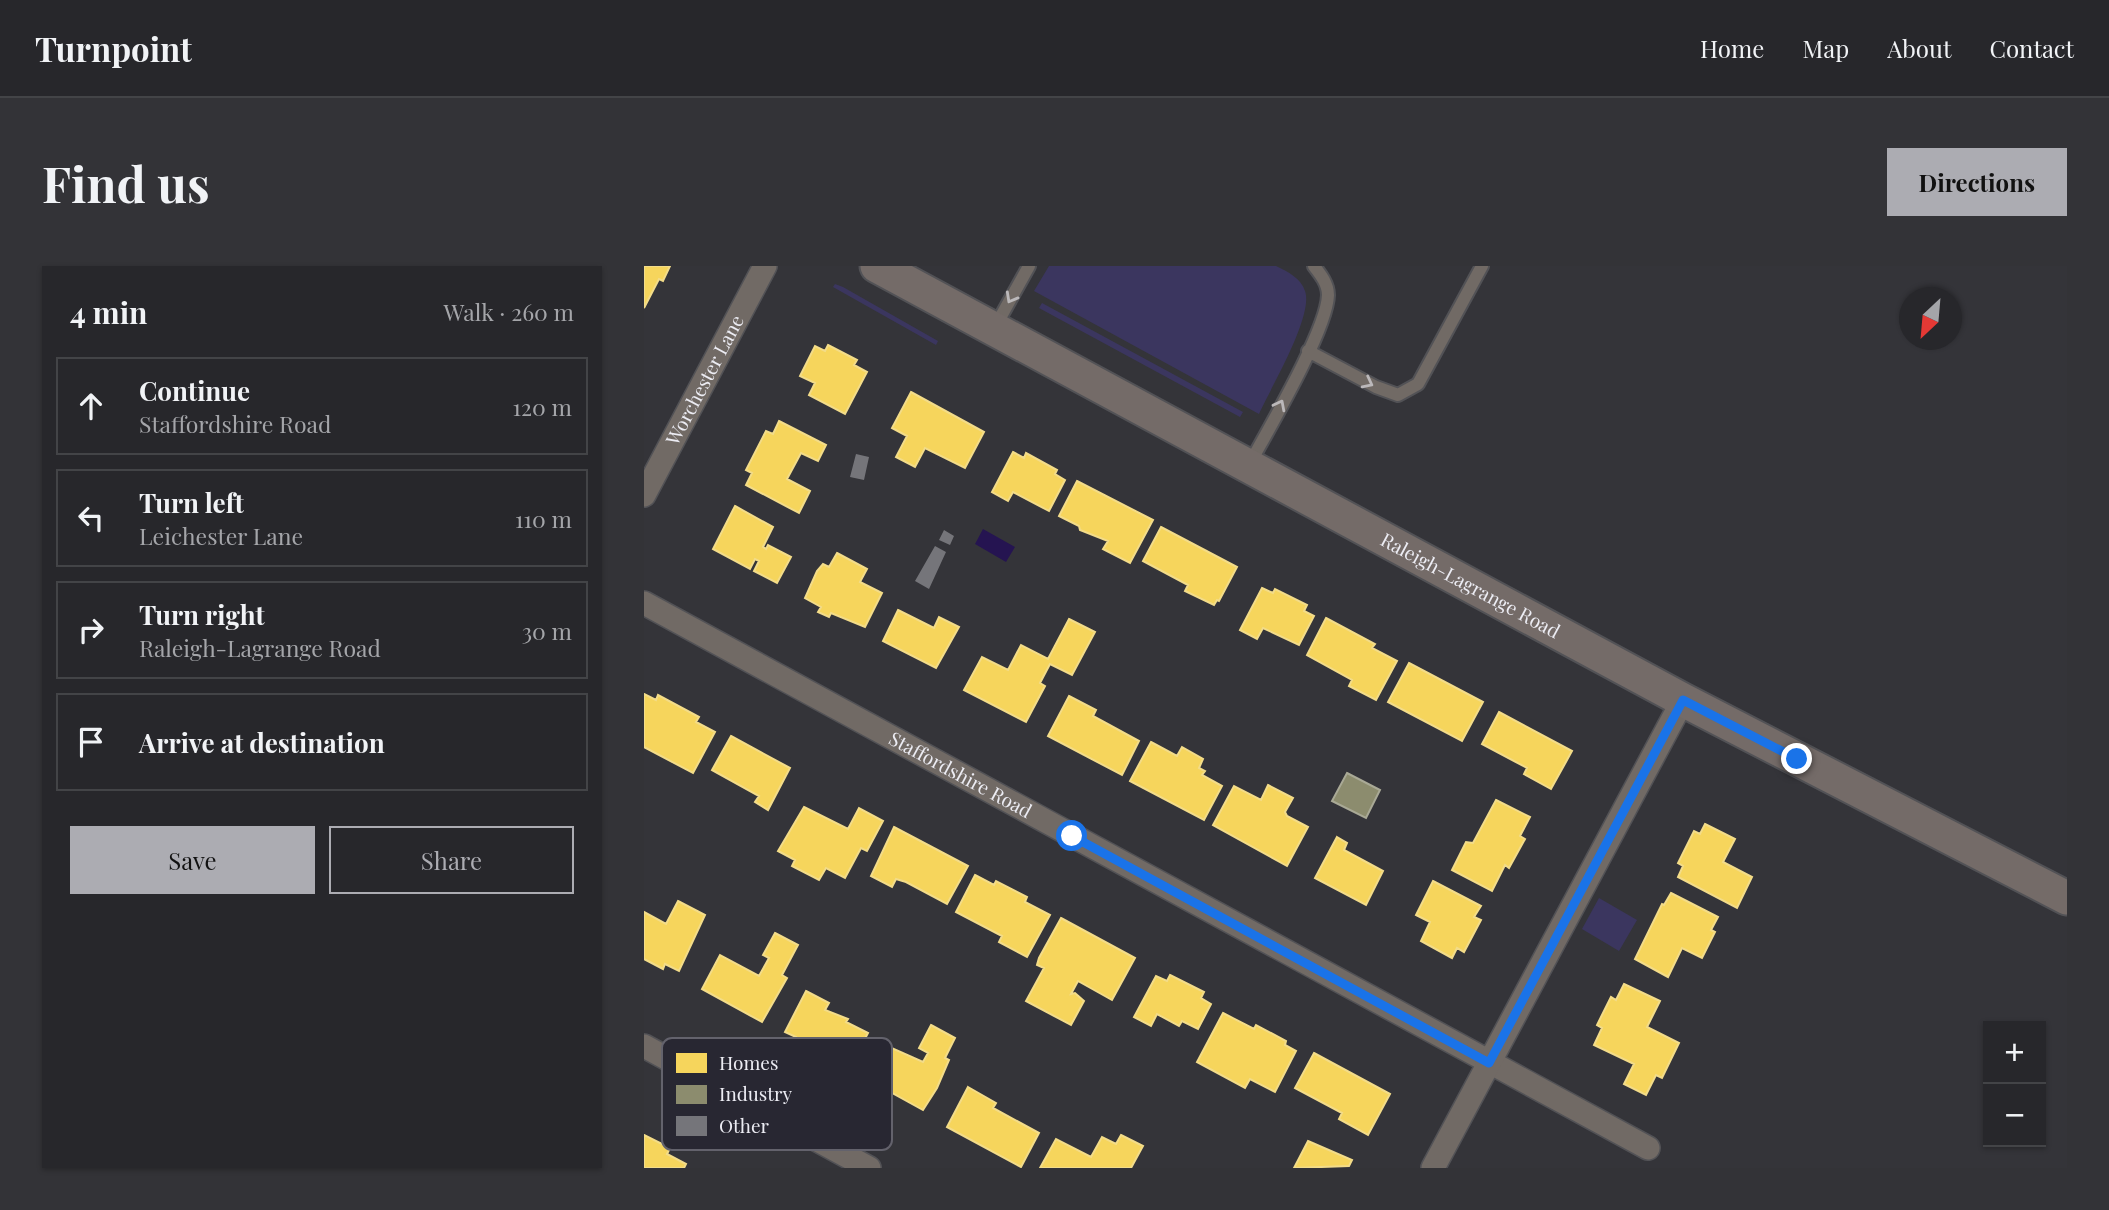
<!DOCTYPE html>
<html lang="en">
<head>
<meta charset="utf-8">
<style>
  :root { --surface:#27272b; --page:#333337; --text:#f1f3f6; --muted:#a4a5a9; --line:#434447; --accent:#acacb2 }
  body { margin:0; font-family:"Playfair Display",serif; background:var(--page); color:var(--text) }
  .controls { position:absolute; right:21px; bottom:21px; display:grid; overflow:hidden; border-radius:0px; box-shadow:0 2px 5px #0004 }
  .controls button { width:63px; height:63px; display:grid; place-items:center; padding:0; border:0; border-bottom:2px solid var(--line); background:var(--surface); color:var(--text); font:35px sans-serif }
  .compass { position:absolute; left:1255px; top:21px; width:63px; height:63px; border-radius:50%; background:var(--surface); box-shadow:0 2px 5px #0004; rotate:206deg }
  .stop { position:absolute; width:21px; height:21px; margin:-16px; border:5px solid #1a73e8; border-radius:50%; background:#fff }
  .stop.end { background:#1a73e8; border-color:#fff; box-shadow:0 2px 7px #0008 }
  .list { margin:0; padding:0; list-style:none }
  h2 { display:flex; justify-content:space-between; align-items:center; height:91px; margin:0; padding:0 28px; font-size:30px }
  h2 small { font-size:23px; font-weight:400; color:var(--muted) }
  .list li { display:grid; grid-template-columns:46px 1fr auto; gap:21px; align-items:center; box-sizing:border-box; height:98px; margin:0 14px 14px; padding:0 14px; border:2px solid var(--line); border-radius:0px }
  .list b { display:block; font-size:26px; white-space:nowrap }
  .list p { margin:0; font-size:23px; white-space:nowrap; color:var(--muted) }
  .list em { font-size:23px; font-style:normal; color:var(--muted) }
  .actions { display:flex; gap:14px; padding:21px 28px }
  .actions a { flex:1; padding:16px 0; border:2px solid var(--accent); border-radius:0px; text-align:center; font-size:24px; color:var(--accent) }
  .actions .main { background:var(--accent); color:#111 }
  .icon { flex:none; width:38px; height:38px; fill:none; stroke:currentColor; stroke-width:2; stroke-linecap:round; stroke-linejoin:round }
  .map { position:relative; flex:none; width:1423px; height:902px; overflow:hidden; border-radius:0px }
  header { display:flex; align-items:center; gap:42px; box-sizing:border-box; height:98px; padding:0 35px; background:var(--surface); border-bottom:2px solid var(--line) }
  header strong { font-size:33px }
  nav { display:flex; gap:38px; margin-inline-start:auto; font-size:24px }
  .intro { display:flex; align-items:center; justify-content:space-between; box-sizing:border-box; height:168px; padding:0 42px }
  h1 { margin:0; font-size:49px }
  .button { padding:18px 32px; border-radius:0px; background:var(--accent); color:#111; font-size:24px; font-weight:700 }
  main { display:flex; gap:42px; padding:0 42px }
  aside { flex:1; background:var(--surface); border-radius:0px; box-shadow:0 2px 5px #0004 }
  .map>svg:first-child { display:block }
  .green { fill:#3b365f }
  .water { fill:#251451 }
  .homes { fill:#f6d55c; stroke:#f3dc89; stroke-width:2 }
  .industry { fill:#8c8c6e; stroke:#a9a996; stroke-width:2 }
  .building { fill:#75757a }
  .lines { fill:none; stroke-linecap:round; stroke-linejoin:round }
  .service-casing { stroke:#525256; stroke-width:16 }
  .minor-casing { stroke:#525256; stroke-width:26 }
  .secondary-casing { stroke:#525256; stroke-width:37 }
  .service { stroke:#716a65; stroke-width:12 }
  .minor { stroke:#716a65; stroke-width:23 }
  .secondary { stroke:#746b68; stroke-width:33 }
  .oneway { stroke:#bbb8ba }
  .route { stroke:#1a73e8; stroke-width:9 }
  .labels { text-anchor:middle; stroke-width:7; stroke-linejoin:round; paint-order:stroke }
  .street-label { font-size:19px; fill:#ececf3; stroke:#282732 }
  .key { fill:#282732; stroke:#63626c; stroke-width:2 }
  .key-label { font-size:19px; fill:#ececf3 }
</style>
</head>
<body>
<header>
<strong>Turnpoint</strong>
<nav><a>Home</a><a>Map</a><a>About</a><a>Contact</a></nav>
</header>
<div class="intro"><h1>Find us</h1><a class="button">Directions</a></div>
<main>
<aside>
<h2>4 min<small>Walk · 260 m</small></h2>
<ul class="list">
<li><svg class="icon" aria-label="ahead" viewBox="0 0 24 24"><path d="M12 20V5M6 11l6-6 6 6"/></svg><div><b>Continue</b><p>Staffordshire Road</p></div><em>120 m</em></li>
<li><svg class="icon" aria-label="left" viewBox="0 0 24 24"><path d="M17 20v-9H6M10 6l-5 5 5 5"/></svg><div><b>Turn left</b><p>Leichester Lane</p></div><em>110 m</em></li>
<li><svg class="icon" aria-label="right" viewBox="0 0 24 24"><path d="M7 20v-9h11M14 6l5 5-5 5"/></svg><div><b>Turn right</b><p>Raleigh-Lagrange Road</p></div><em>30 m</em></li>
<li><svg class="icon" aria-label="arrive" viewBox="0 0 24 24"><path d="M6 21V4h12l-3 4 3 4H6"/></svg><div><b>Arrive at destination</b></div></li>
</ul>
<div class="actions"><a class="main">Save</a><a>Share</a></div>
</aside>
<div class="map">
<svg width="1423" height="902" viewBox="0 0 1423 902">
  <rect width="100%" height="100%" fill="#343439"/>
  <path class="green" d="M405,0H632C644,6 657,12 661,25C670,50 626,123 615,148L390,25Z
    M191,18L199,21L294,75L292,79L189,21Z
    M398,37L599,146L596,151L395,42Z
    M955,632L993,654L975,685L938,663Z"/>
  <path class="water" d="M339,263L371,281L362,296L331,278Z"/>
  <path class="homes" d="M0,0H26L19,15L15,13L0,42Z
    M184,79L213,94L210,99L223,106L201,148L165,129L171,117L156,110L171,80L181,85Z
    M267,126L340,166L321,202L281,182L271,201L252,191L263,170L248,162Z
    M135,155L182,179L174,195L157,187L143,213L166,225L155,247L102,219L108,207L102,204L122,165L129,168Z
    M369,186L380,192L382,187L413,204L411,208L421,214L405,245L369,226L364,235L348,226Z
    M433,215L509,254L486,297L459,283L464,275L436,264L435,260L415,250Z
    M91,240L129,261L119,281L122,283L124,279L147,291L133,317L110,305L115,295L111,293L106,303L69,283Z
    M517,261L593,301L575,335L573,334L570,339L541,325L544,319L499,295Z
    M193,287L223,303L216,316L238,327L221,361L187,347L185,351L174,346L177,341L161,332L173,305L179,298L185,301Z
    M618,322L629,327L631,323L663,339L660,345L670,350L655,379L619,362L613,373L596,364Z
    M254,344L290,362L295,351L315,361L292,402L239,375Z
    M682,352L731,378L728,382L753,395L732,434L705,420L708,414L663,389Z
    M425,353L451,366L428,409L406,398L396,417L401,420L382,456L320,424L338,391L364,404L377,379L404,393Z
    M765,397L839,436L818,475L744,436Z
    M0,428L12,434L14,429L55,451L52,456L71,466L49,507L0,481Z
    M425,430L452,444L449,450L495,475L478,509L404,470Z
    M855,446L928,485L907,523L880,508L883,502L838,478Z
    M87,470L146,502L124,544L111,536L115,530L68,504Z
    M507,476L533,490L538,481L559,493L555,502L561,505L558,509L578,520L560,554L486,515Z
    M624,519L649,532L641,546L643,550L664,561L643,600L569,559L590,520L617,534Z
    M852,534L886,551L876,570L881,573L865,602L861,599L848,625L808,604L822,576L829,577Z
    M160,541L204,563L215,542L239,555L223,585L217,582L201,612L182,602L175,614L148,600L151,594L134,585Z
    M1061,558L1091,573L1079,596L1108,611L1093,642L1034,611L1039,600L1034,597L1050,565L1056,568Z
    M250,561L324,600L303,638L262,616L252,613L248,621L227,610Z
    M693,571L703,577L700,584L739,605L722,639L671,612Z
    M331,609L350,619L352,615L383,631L381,636L406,649L383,691L355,676L358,670L312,646Z
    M789,615L837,640L830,651L837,654L820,686L813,682L808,692L777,675L786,656L772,649Z
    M1027,627L1074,651L1067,664L1071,666L1058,692L1038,682L1024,711L991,693L1018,638L1020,639Z
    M34,635L61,649L35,705L21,698L19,703L0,693V646L22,658Z
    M417,652L491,692L468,734L434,715L427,728L431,727L440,735L427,759L382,735L400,702L393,699L395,692Z
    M131,667L154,679L138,709L143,712L118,756L58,723L76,689L115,710L125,692L119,689Z
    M526,709L560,726L557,732L567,738L554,763L538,755L535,760L513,748L507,760L490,751L512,710L523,715Z
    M980,718L1016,735L1003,761L1035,777L1018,812L1012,809L1002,829L980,818L990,798L950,779L958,762L953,759L967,731L972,734Z
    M162,725L185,737L181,744L204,753L202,756L224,767L208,798L188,788L186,790L176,785L173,789L149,777L152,771L141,766Z
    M579,747L610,763L612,759L642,775L641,779L652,785L631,826L606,813L601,822L553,796Z
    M287,759L311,772L301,792L305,794L293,822L279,844L223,813L241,779L279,796L284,787L275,782Z
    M670,787L746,828L724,869L695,853L698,847L651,822Z
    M324,821L352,837L349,842L395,867L377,901L303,861Z
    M0,869L26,882L23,888L42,898L40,902H0Z
    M477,869L499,880L487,902H396L412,873L447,891L458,871L472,878Z
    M664,875L708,894L705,900L650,902Z"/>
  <path class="industry" d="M703,507L736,524L722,552L688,535Z"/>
  <path class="building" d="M212,188L225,191L220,214L206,211Z
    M300,264L310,270L306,279L295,274Z
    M291,280L302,286L285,323L271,315Z"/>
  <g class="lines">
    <defs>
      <path id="service" d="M351,61L385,0
        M664,85L732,121L754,129L774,118L838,0
        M605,199C624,164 683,64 684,29C684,18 677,9 670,0"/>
      <g id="minor">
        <path id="s1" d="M0,229L121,0"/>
        <path id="s2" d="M0,337L1004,882"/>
        <path d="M0,780L225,902"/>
        <path d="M789,902L1039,434"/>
      </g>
      <g id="secondary">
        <path id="s3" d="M233,0L1039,434L1423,632"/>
      </g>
    </defs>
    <use href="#service" class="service-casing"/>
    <use href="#minor" class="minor-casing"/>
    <use href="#secondary" class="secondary-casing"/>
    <use href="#service" class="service"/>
    <use href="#minor" class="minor"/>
    <use href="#secondary" class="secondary"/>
  </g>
  <defs><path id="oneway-chevron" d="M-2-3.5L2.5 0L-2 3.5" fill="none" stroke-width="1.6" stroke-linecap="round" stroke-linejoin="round" transform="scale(1.75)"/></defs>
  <g class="oneway">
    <use href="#oneway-chevron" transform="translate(367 32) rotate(119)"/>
    <use href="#oneway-chevron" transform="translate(724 117) rotate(27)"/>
    <use href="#oneway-chevron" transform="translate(636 139) rotate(-63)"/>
  </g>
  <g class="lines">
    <path class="route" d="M428,570L845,797L1039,434L1153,493"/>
  </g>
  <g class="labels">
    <g class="street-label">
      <text dy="7" stroke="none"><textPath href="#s1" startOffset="130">Worchester Lane</textPath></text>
      <text dy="7" stroke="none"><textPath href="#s3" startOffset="674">Raleigh-Lagrange Road</textPath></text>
      <text dy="7" stroke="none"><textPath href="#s2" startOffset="360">Staffordshire Road</textPath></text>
    </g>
  </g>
  <rect x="18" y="772" width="230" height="112" rx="10" class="key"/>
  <rect x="32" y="787" width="31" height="20" fill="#f6d55c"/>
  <rect x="32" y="819" width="31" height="19" fill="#8c8c6e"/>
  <rect x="32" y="850" width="31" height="20" fill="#75757a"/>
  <g class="key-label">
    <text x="75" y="804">Homes</text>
    <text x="75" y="835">Industry</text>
    <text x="75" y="867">Other</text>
  </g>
</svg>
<div class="controls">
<button>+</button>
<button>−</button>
</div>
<svg class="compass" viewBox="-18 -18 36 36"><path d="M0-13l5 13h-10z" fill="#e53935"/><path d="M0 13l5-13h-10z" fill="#a4a5a9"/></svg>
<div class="stop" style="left:428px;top:570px"></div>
<div class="stop end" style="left:1153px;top:493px"></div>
</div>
</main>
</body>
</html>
